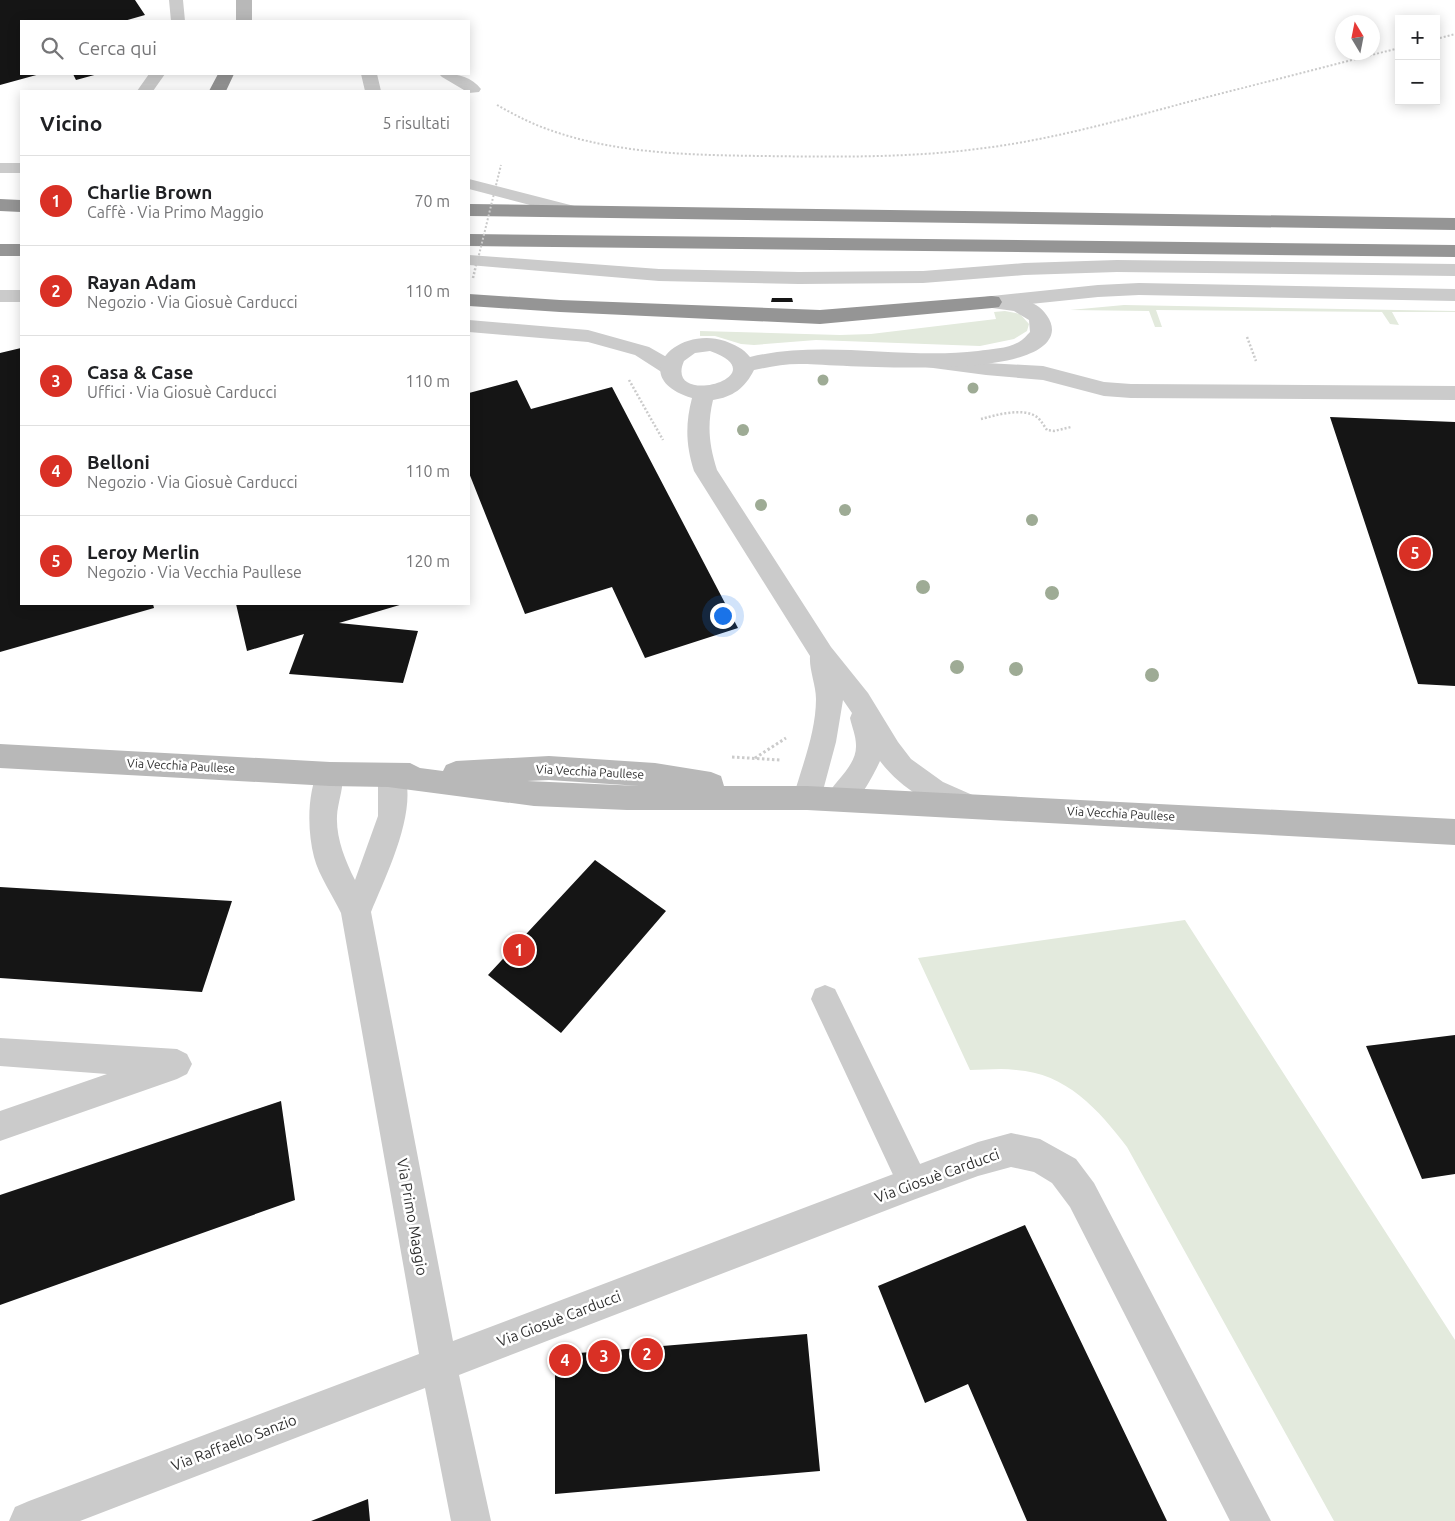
<!DOCTYPE html>
<html lang="it">
<head>
<meta charset="utf-8">
<style>
  :root { --surface:#fff; --page:#f2f2f2; --text:#202124; --muted:#757577; --line:#e0e0e0; --accent:#d93025 }
  body { margin:0; font-family:Ubuntu,sans-serif; background:var(--page); color:var(--text) }
  .controls { position:absolute; right:15px; top:15px; display:grid; overflow:hidden; border-radius:0px; box-shadow:0 2px 12px #0003 }
  .controls button { width:45px; height:45px; display:grid; place-items:center; padding:0; border:0; border-bottom:1px solid var(--line); background:var(--surface); color:var(--text); font:25px sans-serif }
  .compass { position:absolute; left:1335px; top:15px; width:45px; height:45px; border-radius:50%; background:var(--surface); box-shadow:0 2px 12px #0003; rotate:350deg }
  .you { position:absolute; left:722px; top:615px; width:18px; height:18px; margin:-12px; border:4px solid #fff; border-radius:50%; background:#1a73e8; box-shadow:0 0 0 8px #1a73e833 }
  .badge { display:grid; place-items:center; width:32px; height:32px; border-radius:50%; background:var(--accent); color:#fff; font-size:16px; font-weight:700 }
  .pin { position:absolute; translate:-50% -50%; border:2px solid #fff; box-shadow:0 1px 5px #0006 }
  .list { margin:0; padding:0; list-style:none }
  h2 { display:flex; justify-content:space-between; align-items:center; height:65px; margin:0; padding:0 20px; font-size:21px }
  h2 small { font-size:16px; font-weight:400; color:var(--muted) }
  .list li { display:grid; grid-template-columns:32px 1fr auto; gap:15px; align-items:center; box-sizing:border-box; height:90px; padding:0 20px; border-top:1px solid var(--line) }
  .list b { display:block; font-size:19px; white-space:nowrap }
  .list p { margin:0; font-size:16px; white-space:nowrap; color:var(--muted) }
  .list em { font-size:16px; font-style:normal; color:var(--muted) }
  .icon { flex:none; width:28px; height:28px; fill:none; stroke:currentColor; stroke-width:2; stroke-linecap:round; stroke-linejoin:round }
  .map { position:relative; flex:none; width:1455px; height:1521px; overflow:hidden }
  .search { position:absolute; background:var(--surface); box-shadow:0 2px 12px #0003; left:20px; top:20px; width:450px; height:55px; display:flex; align-items:center; gap:12px; box-sizing:border-box; padding:0 18px; border-radius:0px; color:var(--muted); font-size:19px }
  .panel { position:absolute; background:var(--surface); box-shadow:0 2px 12px #0003; left:20px; top:90px; width:450px; height:515px; border-radius:0px }
  .map>svg:first-child { display:block }
  .green { fill:#e3eadd }
  .building { fill:#151515 }
  .lines { fill:none; stroke-linecap:round; stroke-linejoin:round }
  .path-far2 { stroke:#cbcbcb; stroke-width:2; stroke-dasharray:2 2; stroke-linecap:butt }
  .path-far1 { stroke:#cbcbcb; stroke-width:2.5; stroke-dasharray:2 2; stroke-linecap:butt }
  .path { stroke:#cbcbcb; stroke-width:3; stroke-dasharray:2.5 2.5; stroke-linecap:butt }
  .lane { fill:#cbcbcb; fill-rule:evenodd }
  .street { fill:#cbcbcb; fill-rule:evenodd }
  .secondary { fill:#b8b8b8; fill-rule:evenodd }
  .highway { fill:#959595; fill-rule:evenodd }
  .path-bridge-far1 { stroke:#cbcbcb; stroke-width:2; stroke-dasharray:2 2; stroke-linecap:butt }
  .path-bridge { stroke:#cbcbcb; stroke-width:2.5; stroke-dasharray:2 2; stroke-linecap:butt }
  .tree { fill:#9eab95 }
  .labels { text-anchor:middle; stroke-width:5; stroke-linejoin:round; paint-order:stroke }
  .street-label { font-size:12px; fill:#2e2e2e; stroke:#fff }
  .near-street-label { font-size:15px; fill:#2e2e2e; stroke:#fff }
</style>
</head>
<body>
<div class="map">
<svg width="1455" height="1521" viewBox="0 0 1455 1521">
  <rect width="100%" height="100%" fill="#fff"/>
  <path class="green" d="M1124,305L1455,311V312H1392L1399,325L1390,324L1382,312L1156,310L1162,327H1155L1149,311L1070,310Z
    M1005,311L1020,314L1029,324L1027,331L1014,339L980,346L816,340L754,345L741,344L715,336H700V331L840,335L871,334L996,319L994,312Z
    M1185,920L1455,1340V1521H1334L1127,1147C1099,1110 1066,1073 1016,1070C1001,1068 985,1070 970,1070L918,958Z"/>
  <path class="building" d="M0,0H135L145,15L124,21H21V74H40L0,85Z
    M73,74H98L76,80Z
    M772,298H792L793,302H771Z
    M21,348V604H153L154,608L0,652V353Z
    M517,380L531,409L612,387L738,628L645,658L612,587L525,614L469,473V393Z
    M1330,417L1455,422V686L1418,684Z
    M236,604H403L339,623L418,631L403,683L289,674L304,634L247,651Z
    M595,860L666,911L561,1033L488,975Z
    M0,887L232,901L202,992L0,978Z
    M1455,1035V1174L1422,1179L1366,1046Z
    M281,1101L295,1200L0,1305V1195Z
    M1025,1225L1167,1521H1027L968,1384L925,1403L878,1286Z
    M807,1334L820,1471L555,1494V1355Z
    M368,1499L370,1521H311Z"/>
  <g class="lines">
    <path class="path-far2" d="M1436,39L1455,34
      M497,105C513,114 530,123 547,129C615,154 691,155 762,156C837,157 911,158 985,148C1054,139 1121,120 1188,102C1258,84 1329,66 1399,48"/>
    <path class="path-far1" d="M1247,337L1256,361
      M629,380L663,440
      M981,419C996,415 1023,407 1037,417C1041,420 1044,426 1047,430L1054,431L1071,427"/>
    <path class="path" d="M732,757L780,760
      M755,758L786,738"/>
    <path class="lane" d="M169,0H183L185,21H171Z
      M149,74H165L153,91H137Z
      M361,74H377L381,91H365Z
      M439,74C454,73 471,76 481,89L479,92L469,93L442,77Z
      M0,163H21V173H0Z
      M469,179L582,208L585,212L582,216L576,217L469,189Z
      M469,255L659,269L799,272L923,271L1024,263L1117,260L1455,264V276L1117,272L1024,275L923,283L799,284L659,281L469,265Z
      M1139,283L1455,289V301L1139,295L1098,297L992,308L985,306L983,302L985,298L992,296L1098,285Z
      M0,290H21V302H0Z
      M469,320L588,330L649,347L677,363L680,368L677,373L670,374L663,373L635,355L588,342L469,332Z
      M925,355L986,363L1043,366L1104,382L1131,384L1455,386V400L1131,398L1104,396L1043,380L986,375L918,366L915,361L918,356Z
      M825,985L835,989L924,1172L928,1183L924,1194L913,1198L902,1194L811,999L815,989Z
      M0,1038L177,1049L187,1054L192,1064L187,1074L177,1079L0,1141V1111L107,1074L0,1066Z"/>
    <path class="street" d="M992,296C1007,296 1023,297 1036,305C1044,310 1052,320 1052,330C1049,384 837,364 799,364C784,364 769,367 754,370C745,388 733,397 713,400C707,425 709,445 717,470L831,647L868,693L898,742L911,759L943,782L977,797L981,806L977,815L967,818C933,806 902,790 880,761C874,774 857,808 841,811C837,811 833,809 829,808L825,799C834,781 857,766 856,745C856,736 852,727 850,718L852,713L843,700L836,742L821,798L817,807L807,810L797,807L793,798C802,766 816,732 816,699C816,685 809,670 810,656L694,471C686,445 685,425 692,398C626,378 676,325 725,341C735,345 743,348 750,357C824,339 903,360 978,351C991,349 1008,349 1019,342C1023,340 1027,335 1030,332L1029,320L1014,311L985,307L982,302L985,297ZM710,351C781,376 663,409 684,361L695,353Z
      M330,762L340,766C347,781 338,799 337,816C336,838 345,860 355,880L378,816V776L382,768L392,764L402,768C421,806 386,875 371,912L453,1341L978,1142L1011,1133L1040,1139L1076,1159L1094,1183L1271,1521H1230L1070,1207L1052,1183L1034,1172L1011,1167L978,1176L913,1200L459,1375L491,1521H451L425,1388L80,1521H9L15,1507L29,1501L419,1354L341,913C333,896 319,876 314,857C307,829 307,792 320,766Z"/>
    <path class="secondary" d="M236,0H252V21H236Z
      M0,744L330,762L410,763L420,768L443,771L446,765L456,761L549,756L655,763L711,772L721,776L724,786H807L1455,819V845L807,810H627L534,806L388,787L330,786L0,768ZM549,780L640,786L527,781Z"/>
    <path class="highway" d="M218,74H234L226,91H209Z
      M0,199L21,200V212L0,211Z
      M469,204L1455,218V230L469,216Z
      M469,234L1455,245V257L469,246Z
      M0,244H21V256H0Z
      M469,294L560,300L820,310L992,296L999,297L1002,302L999,307L992,308L820,324L560,312L469,306Z"/>
    <path class="path-bridge-far1" d="M477,263L501,165"/>
    <path class="path-bridge" d="M473,278L477,261"/>
  </g>
  <g class="tree">
    <circle cx="823" cy="380" r="5.5"/>
    <circle cx="973" cy="388" r="5.5"/>
    <circle cx="743" cy="430" r="6"/>
    <circle cx="761" cy="505" r="6"/>
    <circle cx="845" cy="510" r="6"/>
    <circle cx="1032" cy="520" r="6"/>
    <circle cx="923" cy="587" r="7"/>
    <circle cx="1052" cy="593" r="7"/>
    <circle cx="957" cy="667" r="7"/>
    <circle cx="1016" cy="669" r="7"/>
    <circle cx="1152" cy="675" r="7"/>
  </g>
  <g class="labels">
    <g class="street-label">
      <text transform="translate(181 766) rotate(3)" y="4">Via Vecchia Paullese</text>
      <text transform="translate(590 772) rotate(3)" y="4">Via Vecchia Paullese</text>
      <text transform="translate(1121 814) rotate(3)" y="4">Via Vecchia Paullese</text>
    </g>
    <g class="near-street-label">
      <text transform="translate(937 1176) rotate(-20)" y="5">Via Giosuè Carducci</text>
      <text transform="translate(412 1217) rotate(80)" y="5">Via Primo Maggio</text>
      <text transform="translate(559 1319) rotate(-21)" y="5">Via Giosuè Carducci</text>
      <text transform="translate(234 1443) rotate(-21)" y="5">Via Raffaello Sanzio</text>
    </g>
  </g>
</svg>
<div class="controls">
<button>+</button>
<button>−</button>
</div>
<svg class="compass" viewBox="-18 -18 36 36"><path d="M0-13l5 13h-10z" fill="#e53935"/><path d="M0 13l5-13h-10z" fill="#757577"/></svg>
<div class="you"></div>
<div class="pin badge" style="left:519px;top:950px">1</div>
<div class="pin badge" style="left:647px;top:1354px">2</div>
<div class="pin badge" style="left:604px;top:1356px">3</div>
<div class="pin badge" style="left:565px;top:1360px">4</div>
<div class="pin badge" style="left:1415px;top:553px">5</div>
<div class="search"><svg class="icon" aria-label="search" viewBox="0 0 24 24"><circle cx="10" cy="10" r="6"/><path d="M15 15l6 6"/></svg>Cerca qui</div>
<section class="panel">
<h2>Vicino<small>5 risultati</small></h2>
<ul class="list">
<li><span class="badge">1</span><div><b>Charlie Brown</b><p>Caffè · Via Primo Maggio</p></div><em>70 m</em></li>
<li><span class="badge">2</span><div><b>Rayan Adam</b><p>Negozio · Via Giosuè Carducci</p></div><em>110 m</em></li>
<li><span class="badge">3</span><div><b>Casa &amp; Case</b><p>Uffici · Via Giosuè Carducci</p></div><em>110 m</em></li>
<li><span class="badge">4</span><div><b>Belloni</b><p>Negozio · Via Giosuè Carducci</p></div><em>110 m</em></li>
<li><span class="badge">5</span><div><b>Leroy Merlin</b><p>Negozio · Via Vecchia Paullese</p></div><em>120 m</em></li>
</ul>
</section>
</div>
</body>
</html>
